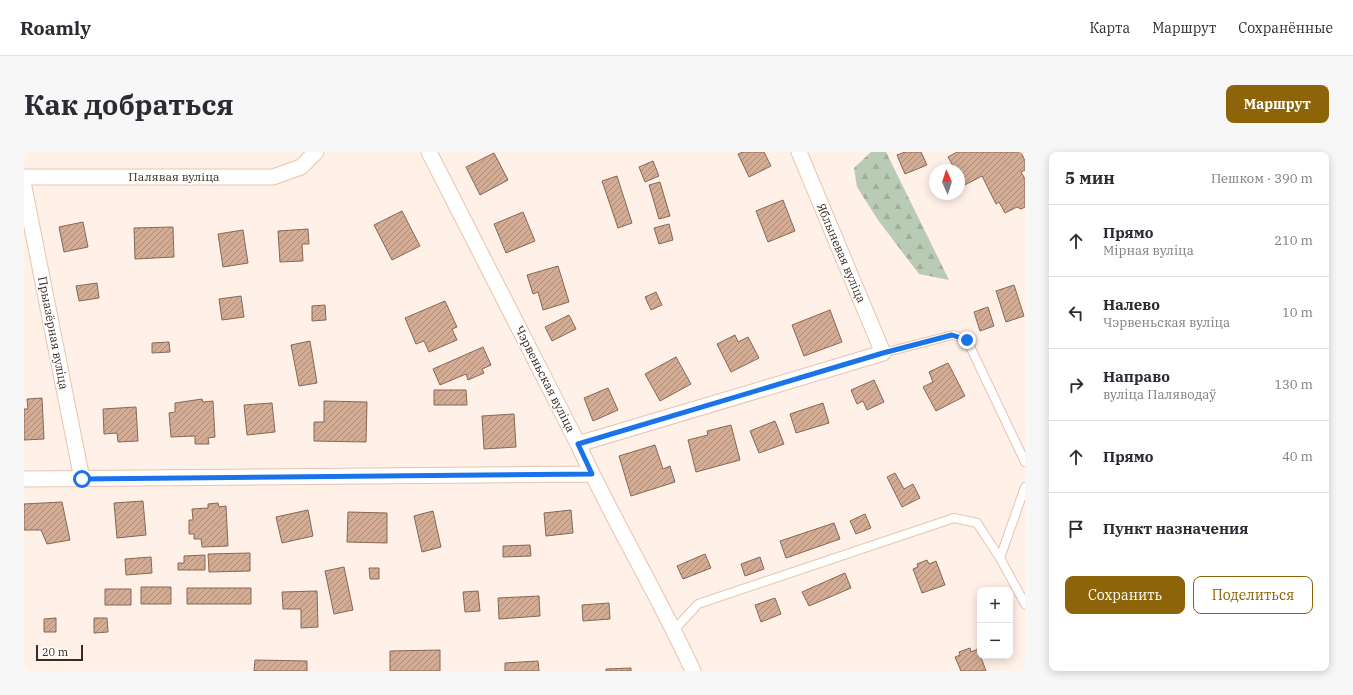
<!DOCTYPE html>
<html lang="ru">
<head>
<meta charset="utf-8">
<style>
  :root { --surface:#fff; --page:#f7f7f7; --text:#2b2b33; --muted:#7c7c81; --line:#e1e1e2; --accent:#8d6407 }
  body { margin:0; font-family:"IBM Plex Serif",serif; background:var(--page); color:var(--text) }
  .controls { position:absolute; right:12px; bottom:12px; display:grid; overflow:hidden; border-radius:8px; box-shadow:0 2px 10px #0003 }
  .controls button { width:36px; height:36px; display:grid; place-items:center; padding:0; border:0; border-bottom:1px solid var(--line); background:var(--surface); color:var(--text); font:20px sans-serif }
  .compass { position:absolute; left:905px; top:12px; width:36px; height:36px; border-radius:50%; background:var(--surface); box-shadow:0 2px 10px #0003; rotate:357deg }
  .scale { position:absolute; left:12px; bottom:10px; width:47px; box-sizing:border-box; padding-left:4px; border:2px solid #382b23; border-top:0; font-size:11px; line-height:14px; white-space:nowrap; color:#382b23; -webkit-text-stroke:3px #fff; paint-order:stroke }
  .stop { position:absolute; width:12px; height:12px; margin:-9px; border:3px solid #1a73e8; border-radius:50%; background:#fff }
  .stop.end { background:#1a73e8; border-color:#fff; box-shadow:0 1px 4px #0008 }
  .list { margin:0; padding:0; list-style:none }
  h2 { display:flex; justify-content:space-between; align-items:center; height:52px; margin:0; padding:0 16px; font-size:17px }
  h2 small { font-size:13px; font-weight:400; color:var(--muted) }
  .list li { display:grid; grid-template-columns:26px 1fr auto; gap:12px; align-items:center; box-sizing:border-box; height:72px; padding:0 16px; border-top:1px solid var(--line) }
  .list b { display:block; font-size:15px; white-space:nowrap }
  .list p { margin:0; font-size:13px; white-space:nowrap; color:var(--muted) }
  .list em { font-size:13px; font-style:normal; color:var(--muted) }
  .actions { display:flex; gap:8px; padding:12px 16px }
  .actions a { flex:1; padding:9px 0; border:1px solid var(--accent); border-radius:8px; text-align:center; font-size:14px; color:var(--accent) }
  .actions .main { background:var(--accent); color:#fff }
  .icon { flex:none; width:22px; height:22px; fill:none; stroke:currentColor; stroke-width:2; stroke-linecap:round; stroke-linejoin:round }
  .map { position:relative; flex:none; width:1001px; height:519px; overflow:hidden; border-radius:8px }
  header { display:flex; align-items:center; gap:24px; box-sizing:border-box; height:56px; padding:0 20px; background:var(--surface); border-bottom:1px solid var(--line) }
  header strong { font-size:19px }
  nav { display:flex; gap:22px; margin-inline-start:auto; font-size:14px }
  .intro { display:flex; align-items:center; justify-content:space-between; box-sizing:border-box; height:96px; padding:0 24px }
  h1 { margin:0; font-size:28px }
  .button { padding:10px 18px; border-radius:8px; background:var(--accent); color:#fff; font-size:14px; font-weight:700 }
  main { display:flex; gap:24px; padding:0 24px }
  aside { flex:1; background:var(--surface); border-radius:8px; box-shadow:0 2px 10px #0003 }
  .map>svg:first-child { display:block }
  .forest { fill:url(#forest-firs) }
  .building { fill:url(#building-hatch); stroke:#866855 }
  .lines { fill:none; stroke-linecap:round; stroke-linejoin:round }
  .service-casing { stroke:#e6c4af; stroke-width:10 }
  .minor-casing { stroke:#e6c4af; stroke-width:17 }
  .service { stroke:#fff; stroke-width:8 }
  .minor { stroke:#fff; stroke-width:15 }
  .route { stroke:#1a73e8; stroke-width:5 }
  .labels { text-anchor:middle; stroke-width:3.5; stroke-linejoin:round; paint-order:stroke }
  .street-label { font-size:12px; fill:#382b23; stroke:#fff }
</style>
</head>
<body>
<header>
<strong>Roamly</strong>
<nav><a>Карта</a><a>Маршрут</a><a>Сохранённые</a></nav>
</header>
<div class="intro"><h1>Как добраться</h1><a class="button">Маршрут</a></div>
<main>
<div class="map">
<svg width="1001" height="519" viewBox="0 0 1001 519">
  <defs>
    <pattern id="forest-firs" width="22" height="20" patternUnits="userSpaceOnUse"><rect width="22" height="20" fill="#b9cbb4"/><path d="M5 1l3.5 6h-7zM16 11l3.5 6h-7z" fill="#a0ae9a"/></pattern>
    <pattern id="building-hatch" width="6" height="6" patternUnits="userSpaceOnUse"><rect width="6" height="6" fill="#d2ac95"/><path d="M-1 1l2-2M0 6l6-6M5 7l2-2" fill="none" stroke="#ab8c79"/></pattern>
  </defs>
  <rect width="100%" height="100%" fill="#fff0e8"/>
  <path class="forest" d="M847,0H862L925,128L895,122L854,68L833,35L830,16Z"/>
  <path class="building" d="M719,0H740L747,14L725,25L714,2Z
    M881,0H897L903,13L881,22L873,3Z
    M933,0H997L1001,9V18L997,20L1001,27V55L997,57L993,55L981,61L975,50L972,52L958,24L935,36V18H925L924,16L929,14L924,5Z
    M470,1L484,28L456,43L442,15Z
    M629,9L635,24L621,30L615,15Z
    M593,24L608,71L594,76L578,29Z
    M636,30L646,64L635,67L625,33Z
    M759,48L771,79L744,90L732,59Z
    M378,59L396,94L368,108L350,73Z
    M499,60L511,89L482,101L470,72Z
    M59,70L64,95L40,100L35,75Z
    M645,72L649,88L635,92L630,76Z
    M149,75L150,105L111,107L110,76Z
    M284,77L285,92H278L279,109L256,110L254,79Z
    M219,78L224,111L199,115L194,82Z
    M534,114L545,150L519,158L514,140L509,142L503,123Z
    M73,131L75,146L55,149L52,134Z
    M990,133L1000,164L982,170L972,139Z
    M632,140L638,153L627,158L621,145Z
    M217,144L220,165L198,168L195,147Z
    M421,149L433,175L428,177L433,188L405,200L400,189L392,192L381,166Z
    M301,153L302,168L288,169V154Z
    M964,155L970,174L956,179L950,160Z
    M806,158L818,190L780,204L768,173Z
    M545,163L552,177L528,189L521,175Z
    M711,183L714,190L724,185L735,206L707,220L693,192Z
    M286,189L293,231L275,234L267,193Z
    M145,190L146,200L128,201V191Z
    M459,195L467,213L458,217L460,221L444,228L442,222L416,233L409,217Z
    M652,205L667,232L636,249L621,222Z
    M924,211L941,244L912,259L899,235L909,230L905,220Z
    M850,228L860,250L843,258L839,249L833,252L827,238Z
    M584,236L594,258L569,269L560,246Z
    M410,238H442L443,253H410Z
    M18,246L20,287L0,288V257H4L3,247Z
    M178,247L179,250L189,249L191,285L184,286L185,292H171V284L147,285L145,261L151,260V251Z
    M300,249L343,250L342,290L290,289V270H300Z
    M248,251L251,280L223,283L220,253Z
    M799,251L805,271L772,281L766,262Z
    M112,255L114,289L94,290L93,281L80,282L79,257Z
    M490,262L492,295L460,297L458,264Z
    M751,269L760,292L735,301L726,279Z
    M707,273L716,308L672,320L664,288L684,283L683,279Z
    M631,293L639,317L646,314L651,330L607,344L595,304Z
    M871,321L880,337L889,332L896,346L878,355L863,325Z
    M119,349L122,383L93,386L90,351Z
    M38,350L46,388L23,392L17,378H0V352Z
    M194,351L195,355L202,354L204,394L178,395L177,387H170V382H165V368H169L168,357L184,356V352Z
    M284,358L289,384L258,391L252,365Z
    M547,358L549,381L522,384L520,361Z
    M409,359L417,395L398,400L390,364Z
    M324,360L363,361V391L323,390Z
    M841,362L847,376L832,382L826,369Z
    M810,371L816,387L762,406L756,389Z
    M506,393L507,404L479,405V394Z
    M226,401V419L185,420L184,402Z
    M681,402L687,416L659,427L653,414Z
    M181,403V418H154V411H160V404Z
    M127,405L128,421L102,423L101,407Z
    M736,405L740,417L721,424L717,412Z
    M903,408L905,412L912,409L921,433L898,441L889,417L894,415L893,412Z
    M320,415L329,458L310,462L301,419Z
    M345,416H355V427H346Z
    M821,421L827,436L785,454L778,440Z
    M117,435H147V452H117Z
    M163,436H227V452H163Z
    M81,437H107V453H81Z
    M293,439L294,475L277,476V457H259L258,440Z
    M454,439L456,459L441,460L439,440Z
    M515,444L516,464L475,467L474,446Z
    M751,446L757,462L737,470L731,453Z
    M585,451L586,467L559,469L558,453Z
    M32,466V480H20V467Z
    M70,466H83L84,480L70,481Z
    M946,496L947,500L954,497L962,519H937L931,505L936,503L935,500Z
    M416,498V519H366V499Z
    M231,508L283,509V519H230Z
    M514,509L515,519H481V511Z
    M607,516V519H582V517Z"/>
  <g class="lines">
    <defs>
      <path id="service" d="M859,201L929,183L943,188L1001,310
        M976,406L1001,335
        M650,478L674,452L930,366L953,371L976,406L1001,452"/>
      <path id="minor" d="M405,0L554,292C589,369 634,442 669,519
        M0,25H249L277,15L292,0
        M0,35L58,327
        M554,292L859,201L775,0
        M0,327L568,322"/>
    </defs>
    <use href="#service" class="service-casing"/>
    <use href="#minor" class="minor-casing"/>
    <use href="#service" class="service"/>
    <use href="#minor" class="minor"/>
  </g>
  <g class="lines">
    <path class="route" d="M58,327L568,322L554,292L859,201L928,183L943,188"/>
  </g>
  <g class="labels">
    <g class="street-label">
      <text x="150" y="29">Палявая вуліца</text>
      <text transform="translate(817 101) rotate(67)" y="4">Яблыневая вуліца</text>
      <text transform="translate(29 181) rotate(79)" y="4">Прыазёрная вуліца</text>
      <text transform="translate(521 227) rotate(63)" y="4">Чэрвеньская вуліца</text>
    </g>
  </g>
</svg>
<div class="controls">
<button>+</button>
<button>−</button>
</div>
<svg class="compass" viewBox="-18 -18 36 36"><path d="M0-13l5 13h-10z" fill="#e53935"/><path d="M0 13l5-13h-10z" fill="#7c7c81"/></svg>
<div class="scale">20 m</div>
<div class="stop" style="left:58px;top:327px"></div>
<div class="stop end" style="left:943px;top:188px"></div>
</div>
<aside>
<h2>5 мин<small>Пешком · 390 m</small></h2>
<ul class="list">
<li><svg class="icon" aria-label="ahead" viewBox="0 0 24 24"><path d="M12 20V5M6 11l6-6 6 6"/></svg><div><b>Прямо</b><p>Мірная вуліца</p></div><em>210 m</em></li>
<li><svg class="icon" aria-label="left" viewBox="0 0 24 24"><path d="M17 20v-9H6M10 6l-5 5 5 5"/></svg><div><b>Налево</b><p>Чэрвеньская вуліца</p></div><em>10 m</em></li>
<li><svg class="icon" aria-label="right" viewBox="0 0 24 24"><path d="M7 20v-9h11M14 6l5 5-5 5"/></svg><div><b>Направо</b><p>вуліца Паляводаў</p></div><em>130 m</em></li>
<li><svg class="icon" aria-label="ahead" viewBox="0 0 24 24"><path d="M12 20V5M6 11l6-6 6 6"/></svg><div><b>Прямо</b></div><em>40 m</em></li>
<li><svg class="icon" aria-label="arrive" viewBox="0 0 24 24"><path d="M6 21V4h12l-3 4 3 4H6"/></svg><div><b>Пункт назначения</b></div></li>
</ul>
<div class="actions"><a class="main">Сохранить</a><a>Поделиться</a></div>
</aside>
</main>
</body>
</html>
